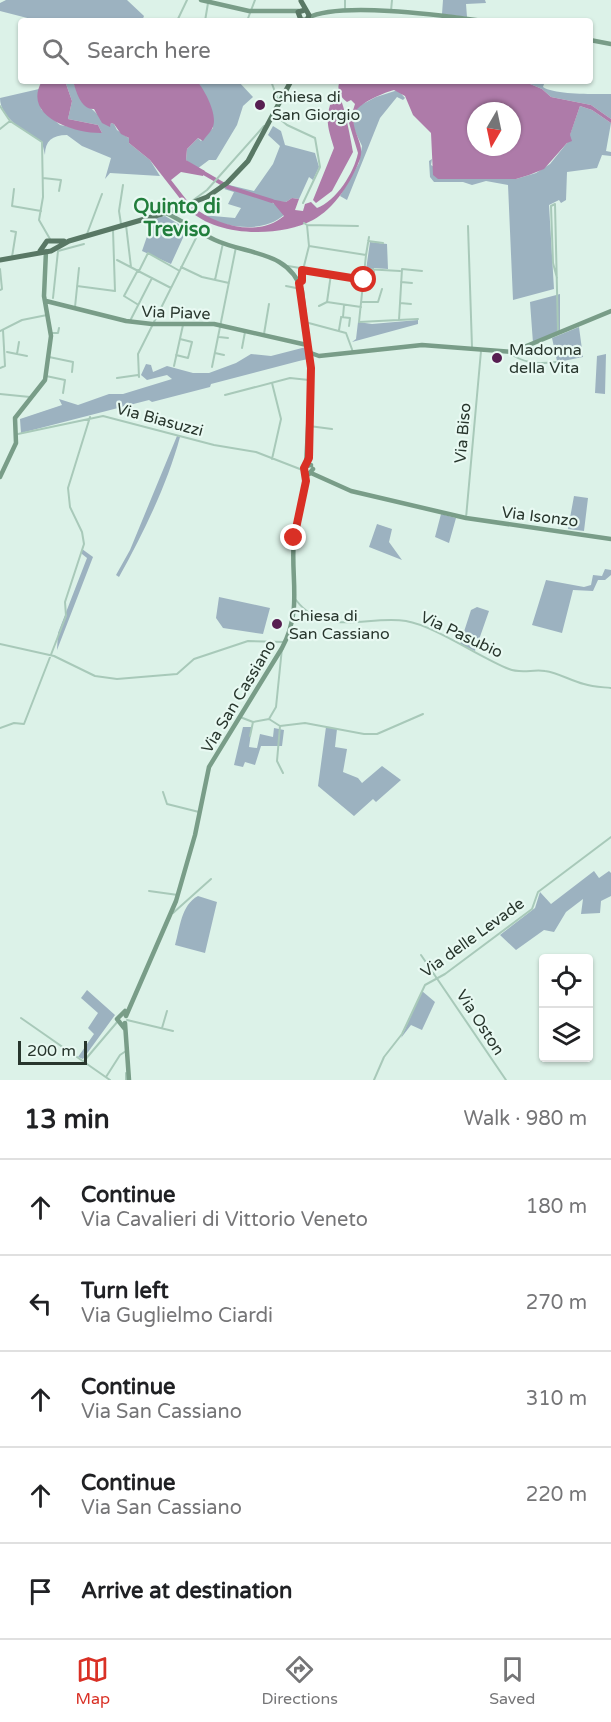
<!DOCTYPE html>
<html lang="en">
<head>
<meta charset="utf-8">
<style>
  :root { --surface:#fff; --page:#f2f2f2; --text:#202124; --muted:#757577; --line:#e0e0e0; --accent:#d93025 }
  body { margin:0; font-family:"Varela Round",sans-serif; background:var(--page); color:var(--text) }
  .controls { position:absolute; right:18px; bottom:18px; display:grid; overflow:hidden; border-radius:6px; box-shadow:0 2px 4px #0004 }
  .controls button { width:54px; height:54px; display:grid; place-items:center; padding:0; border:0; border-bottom:2px solid var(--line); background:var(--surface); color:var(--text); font:30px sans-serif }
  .compass { position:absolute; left:467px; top:102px; width:54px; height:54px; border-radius:50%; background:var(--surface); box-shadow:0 2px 4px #0004; rotate:189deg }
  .scale { position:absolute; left:18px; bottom:15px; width:69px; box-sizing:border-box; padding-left:6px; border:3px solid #28362d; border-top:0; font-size:16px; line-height:21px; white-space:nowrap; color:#28362d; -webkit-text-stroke:4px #e8f9f2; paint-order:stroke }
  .stop { position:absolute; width:18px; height:18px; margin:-14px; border:4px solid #d93025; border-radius:50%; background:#fff }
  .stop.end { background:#d93025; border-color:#fff; box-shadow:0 2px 6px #0008 }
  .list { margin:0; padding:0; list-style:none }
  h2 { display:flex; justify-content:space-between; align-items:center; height:78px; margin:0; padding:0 24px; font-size:26px }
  h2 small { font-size:20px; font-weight:400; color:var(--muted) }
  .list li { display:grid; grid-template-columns:39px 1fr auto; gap:18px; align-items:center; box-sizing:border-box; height:96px; padding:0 24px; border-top:2px solid var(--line) }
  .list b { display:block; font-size:22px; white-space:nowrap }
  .list p { margin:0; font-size:20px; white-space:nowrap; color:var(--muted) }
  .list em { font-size:20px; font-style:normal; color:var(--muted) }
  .icon { flex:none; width:33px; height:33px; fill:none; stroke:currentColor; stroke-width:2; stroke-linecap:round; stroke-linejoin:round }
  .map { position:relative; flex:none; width:611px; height:1080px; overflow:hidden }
  .search { position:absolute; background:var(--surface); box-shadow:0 2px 4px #0004; left:18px; right:18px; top:18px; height:66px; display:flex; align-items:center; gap:15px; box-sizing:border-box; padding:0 21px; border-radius:6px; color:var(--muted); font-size:22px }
  .sheet { height:558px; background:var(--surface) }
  nav { display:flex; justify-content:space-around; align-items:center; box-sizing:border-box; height:84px; border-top:2px solid var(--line); background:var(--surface); font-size:16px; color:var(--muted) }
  nav a { display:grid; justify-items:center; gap:3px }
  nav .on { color:var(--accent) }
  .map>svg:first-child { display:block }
  .green { fill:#9cb2c0 }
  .water { fill:#ae7ba9; fill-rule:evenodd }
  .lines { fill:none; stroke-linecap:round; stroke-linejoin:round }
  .river { stroke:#ae7ba9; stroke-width:4 }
  .street { stroke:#a8c9b9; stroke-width:2 }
  .secondary { stroke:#799d88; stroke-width:4.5 }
  .primary { stroke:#597865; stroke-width:5 }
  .route { stroke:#d93025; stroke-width:8 }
  .poi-dot { fill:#571e51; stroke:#e8f9f2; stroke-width:2 }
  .labels { text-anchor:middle; stroke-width:4.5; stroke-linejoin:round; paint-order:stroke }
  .poi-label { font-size:16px; fill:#28362d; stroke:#e8f9f2; text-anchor:start }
  .street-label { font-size:16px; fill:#28362d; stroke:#e8f9f2 }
  .quarter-label { font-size:20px; font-weight:bold; fill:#217e3c; stroke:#e8f9f2 }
</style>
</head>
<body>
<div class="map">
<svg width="611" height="1080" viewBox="0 0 611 1080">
  <rect width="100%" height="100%" fill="#dcf2e8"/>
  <path class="green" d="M6,0H127L144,16L142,21H39L0,11V3Z
    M443,0H485L486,3L466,4L467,17L442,14Z
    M65,81H73C80,103 95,110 110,126L111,123L114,124L117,130L130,139L129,143L150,160L160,176L110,173L105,179L111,158L82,146L67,135C52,135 45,141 45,155L42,142C27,132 0,119 0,98L39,89L41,109L60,125L102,133L98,125L68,119L72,101Z
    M197,81H238L253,97L243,106L237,125L216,160H209L197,169L186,160L187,149L198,138L201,141L213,128L207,99Z
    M523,81H545L543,87C555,95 595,94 611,94V119L591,105L551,97L542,89Z
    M398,90L405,98L403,100L397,97L380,118L347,200L340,196L359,163L362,146L353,127L355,112L359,106L376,97Z
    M580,106L592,110L611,123L606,151L611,152V156L602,155L597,168L567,172L566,200L561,203L559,200L549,205L554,289L513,300L508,185L486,181L472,185L463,182H434L430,177L429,161L432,159L431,165L452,179H516L536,173L550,164L567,143Z
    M273,126L281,131L285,145L315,153L319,167L313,180L309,177L299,199L292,198L286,202L270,201L279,207L284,215C262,234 226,228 202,215L235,218L241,208L228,204L234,192L224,189L229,185L254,191L273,164L280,146L268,135Z
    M165,216L187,229L171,264L142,251L153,219Z
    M370,242L387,244L388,269L374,268L372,278L365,277Z
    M560,294V330L533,343L530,302Z
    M418,320V324L352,342L356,339L358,322L372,324Z
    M579,327L583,357L563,361V364L557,361L552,338Z
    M306,347L308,359L299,361L211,384L210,387L152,402L149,400L21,433L20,419L62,405L59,399L78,405L109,394H123L172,379L167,375L147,380L141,375L146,364L151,365L153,372L167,366L193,373H209L236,363L251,354L271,356Z
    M606,354L605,394L595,393L597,356Z
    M177,436L180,437C167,485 143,534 119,577L116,575L130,550Z
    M574,496L588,498L584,531L568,529Z
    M441,514L456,518L449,543L435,537Z
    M377,524L392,529L389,542L402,560L369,547Z
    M82,549L93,557L57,650L58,633L87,558L82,554Z
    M605,569L611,570V575L605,580H598L593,591L573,590L562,633L532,625L546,580L584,587L591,585L593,575L602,576Z
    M219,597L270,608L263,634L223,628L216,618Z
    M477,607L489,611L475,651L460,644L471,610Z
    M243,727H252L249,747L257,748L260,734L273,737L274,728L284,730L282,746H261L255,765L245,762L243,767L234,765Z
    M326,727L337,729L335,747L347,749L343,772L358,778L362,783L382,766L401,780L376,802L373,799L354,816L318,786Z
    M594,871L599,878L609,871L611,873V896L601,901L600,913L581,914L583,899L566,912L554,932L544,930L516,950L500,935L535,908L540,892L551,904Z
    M198,896L217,902L205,953L175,945C180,928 181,905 198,896Z
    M87,990L115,1015L83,1059L78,1057L94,1034L88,1028L98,1013L81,998Z
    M422,991L435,1002L422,1030L411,1025L401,1038Z"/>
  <path class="water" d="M42,81H65L72,101L68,119L98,125L102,133C76,134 21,117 42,81Z
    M73,81H197C206,92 219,117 212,129C209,134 205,137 203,141L198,138L187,149L186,160L205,171L203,176L181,172L171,180L189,203L185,205L150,160L129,143V138L121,134L114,124L111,123L110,127L102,123L94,109C81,110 76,91 73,81Z
    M340,81H523L542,89L551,97L591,105L611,119V123L592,110L580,106L570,135L572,141L567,143L544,169L529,175L516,179H438L433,175L431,133L413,115L405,96L394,90C385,92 360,103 356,111C347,128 366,142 360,159C352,181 334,209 313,220C279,238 216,237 188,209L193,207C216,225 258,238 284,216L270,199L286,202L292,198L299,199L295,210L303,211L305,204L311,202L317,208C336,201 354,173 358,153L349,123L355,104L351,100L347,102C340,97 336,89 340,81ZM476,111H512V147H476Z
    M341,101C344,104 352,145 353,152L332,191L316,203L313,200L334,148C329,131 325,122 330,105Z"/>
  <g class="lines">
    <path class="river" d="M202,172L228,187L272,201"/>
    <path class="street" d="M345,0V9
      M391,11L392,0
      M177,21L187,0
      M205,21L208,3
      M247,21L255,0
      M271,81L278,100
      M0,106L10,121L42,142L43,197L39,220L50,239
      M275,115L287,125L315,138L320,167L303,203
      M0,129L10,121
      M43,178L61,180L59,191
      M14,189L12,206L41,211
      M192,201L207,190L264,126
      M121,224L119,211L123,185
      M126,225L131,267
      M307,225L358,226
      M468,226L472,347
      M11,231L16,232L12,257
      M87,234L102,194
      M368,241L383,243
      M309,246L366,255L359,322L418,319
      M366,255L369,237
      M117,260L171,288
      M288,266L372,280L374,271
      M181,267L202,277L229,283
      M0,269L2,289L0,290
      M364,269L400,271
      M139,271L148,253L178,270
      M331,274L327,302L361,307
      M557,278L553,263L551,206L555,204L558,332
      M215,280L223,243
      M300,282L309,246L307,225L304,223
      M401,282L412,283
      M77,286L115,291L113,230
      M286,286L301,289
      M53,298L58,251L84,244
      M361,302H378L382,289
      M400,303L411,304
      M137,304L124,296L138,270
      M319,306L327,302
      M75,307L79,268
      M341,317L350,318L349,326
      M343,317L344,305
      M399,320L402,269L422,271
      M130,321L152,278
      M305,322L346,333L353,352
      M339,330L341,318
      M0,331L22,320L47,315
      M51,333H58L59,328
      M264,334L269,304
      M219,337L228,338
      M242,348L245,332
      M7,352L27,356
      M512,352L514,356C528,364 541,364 556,362
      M215,353L224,355
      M17,354L19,342
      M176,355L188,358L192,342L180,339
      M49,357L73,362L72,372
      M174,366L183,325
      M212,367L236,247
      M0,368L5,366L3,330
      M46,376L65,380L63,393
      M139,377L138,354L199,232
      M117,378L138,375
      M272,383L281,419L272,459
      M0,394L30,397
      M225,395L290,378L309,380
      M309,426L332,429
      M18,434L103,416L214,445L256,452L305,471
      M466,518L481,351
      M296,600C325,638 367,615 406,621C435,626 479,657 509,669C521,674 533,669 545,671C559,673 571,681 584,684C593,687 602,687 611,688
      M0,644L54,656L95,676L117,679L177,674L194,659L248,641L285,642
      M240,717L253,722L269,719L280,726L277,761L283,773
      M269,719L276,707L282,648
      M280,726L305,723L364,734H377L423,714
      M0,728L14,723L24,724L66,616L65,602L84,544L82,532L70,507L68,488L90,417
      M250,736L253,722
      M163,792L167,804L199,812
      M149,891L178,895
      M173,913L211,879
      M421,955L506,1080
      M21,1018L110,1080
      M127,1020L173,1031
      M162,1028L167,1011
      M84,1061L118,1021
      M126,1073V1080
      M106,1077L120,1055L126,1051
      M374,1080L384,1057L402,1034L425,985L445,974L532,909L538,892L611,837"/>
    <path class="secondary" d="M201,0L249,11H299
      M308,18C339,1 446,16 484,21
      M590,40L611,44
      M166,213C183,221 198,232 215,240C247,255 289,250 302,291L311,372L306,466
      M46,301L126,321L152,324H214L307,345
      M308,352L319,356L422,345L512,352L611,311
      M311,465L306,466L305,472L309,474L313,469
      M311,473L351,491L466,518L611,539
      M0,477L16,443L15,418L45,380L51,336L44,296L46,251
      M126,1016L176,901L195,835L209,767L282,648C303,609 290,578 294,537C296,516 307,494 306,473
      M125,1023L129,1080
      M125,1029L117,1019L125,1011"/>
    <path class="primary" d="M301,1L309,15L307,20H301L298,12L305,10
      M40,251L47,241H64
      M0,260L51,251L69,241L162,214L207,197L227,183L248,161L291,81"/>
  </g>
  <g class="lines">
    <path class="route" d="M294,538L306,481L304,468L309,458L311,368L299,283L302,281V270L364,280"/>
  </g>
  <g class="poi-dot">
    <circle cx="260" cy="105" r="6"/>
    <circle cx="497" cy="358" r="6"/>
    <circle cx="277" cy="624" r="6"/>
  </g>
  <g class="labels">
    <g class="poi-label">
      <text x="272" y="102">Chiesa di<tspan x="272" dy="18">San Giorgio</tspan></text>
      <text x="509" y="355">Madonna<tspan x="509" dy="18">della Vita</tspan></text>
      <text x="289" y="621">Chiesa di<tspan x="289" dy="18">San Cassiano</tspan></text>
    </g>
    <g class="street-label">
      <text transform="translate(176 312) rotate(2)" y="6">Via Piave</text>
      <text transform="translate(160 419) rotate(15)" y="6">Via Biasuzzi</text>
      <text transform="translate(462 433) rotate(-85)" y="6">Via Biso</text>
      <text transform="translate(540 516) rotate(7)" y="6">Via Isonzo</text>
      <text transform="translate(462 634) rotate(25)" y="6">Via Pasubio</text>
      <text transform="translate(238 696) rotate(-59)" y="6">Via San Cassiano</text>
      <text transform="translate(472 937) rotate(-36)" y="6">Via delle Levade</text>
      <text transform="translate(481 1022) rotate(57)" y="6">Via Oston</text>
    </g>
    <g class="quarter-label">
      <text x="177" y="213">Quinto di<tspan x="177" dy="23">Treviso</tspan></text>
    </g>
  </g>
</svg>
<div class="controls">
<button><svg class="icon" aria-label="locate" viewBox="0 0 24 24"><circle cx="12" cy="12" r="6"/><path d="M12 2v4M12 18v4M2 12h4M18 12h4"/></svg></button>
<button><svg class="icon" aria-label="layers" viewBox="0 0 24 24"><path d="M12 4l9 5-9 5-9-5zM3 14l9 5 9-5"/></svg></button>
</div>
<svg class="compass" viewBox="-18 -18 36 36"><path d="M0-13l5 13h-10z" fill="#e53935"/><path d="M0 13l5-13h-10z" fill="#757577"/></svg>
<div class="scale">200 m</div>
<div class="stop" style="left:364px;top:280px"></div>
<div class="stop end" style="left:294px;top:538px"></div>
<div class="search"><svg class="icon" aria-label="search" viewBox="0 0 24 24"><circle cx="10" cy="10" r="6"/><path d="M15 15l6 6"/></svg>Search here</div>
</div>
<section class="sheet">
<h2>13 min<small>Walk · 980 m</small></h2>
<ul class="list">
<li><svg class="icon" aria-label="ahead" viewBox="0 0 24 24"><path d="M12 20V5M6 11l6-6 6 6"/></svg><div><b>Continue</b><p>Via Cavalieri di Vittorio Veneto</p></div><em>180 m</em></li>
<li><svg class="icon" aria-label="left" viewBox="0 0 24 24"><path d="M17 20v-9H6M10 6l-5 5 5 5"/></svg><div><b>Turn left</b><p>Via Guglielmo Ciardi</p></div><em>270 m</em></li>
<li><svg class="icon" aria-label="ahead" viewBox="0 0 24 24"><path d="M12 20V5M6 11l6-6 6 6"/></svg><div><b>Continue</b><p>Via San Cassiano</p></div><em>310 m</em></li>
<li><svg class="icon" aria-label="ahead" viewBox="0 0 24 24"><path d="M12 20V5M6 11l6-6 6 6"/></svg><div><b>Continue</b><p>Via San Cassiano</p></div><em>220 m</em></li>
<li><svg class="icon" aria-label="arrive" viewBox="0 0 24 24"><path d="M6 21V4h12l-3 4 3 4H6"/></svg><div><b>Arrive at destination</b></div></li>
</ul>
</section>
<nav>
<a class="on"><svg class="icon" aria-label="map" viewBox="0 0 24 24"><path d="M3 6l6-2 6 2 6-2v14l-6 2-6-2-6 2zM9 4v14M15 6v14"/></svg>Map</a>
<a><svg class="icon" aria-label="directions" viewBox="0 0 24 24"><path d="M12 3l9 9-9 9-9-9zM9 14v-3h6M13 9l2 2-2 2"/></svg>Directions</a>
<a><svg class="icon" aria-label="saved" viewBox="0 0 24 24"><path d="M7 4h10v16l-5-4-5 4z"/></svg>Saved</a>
</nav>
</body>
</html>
